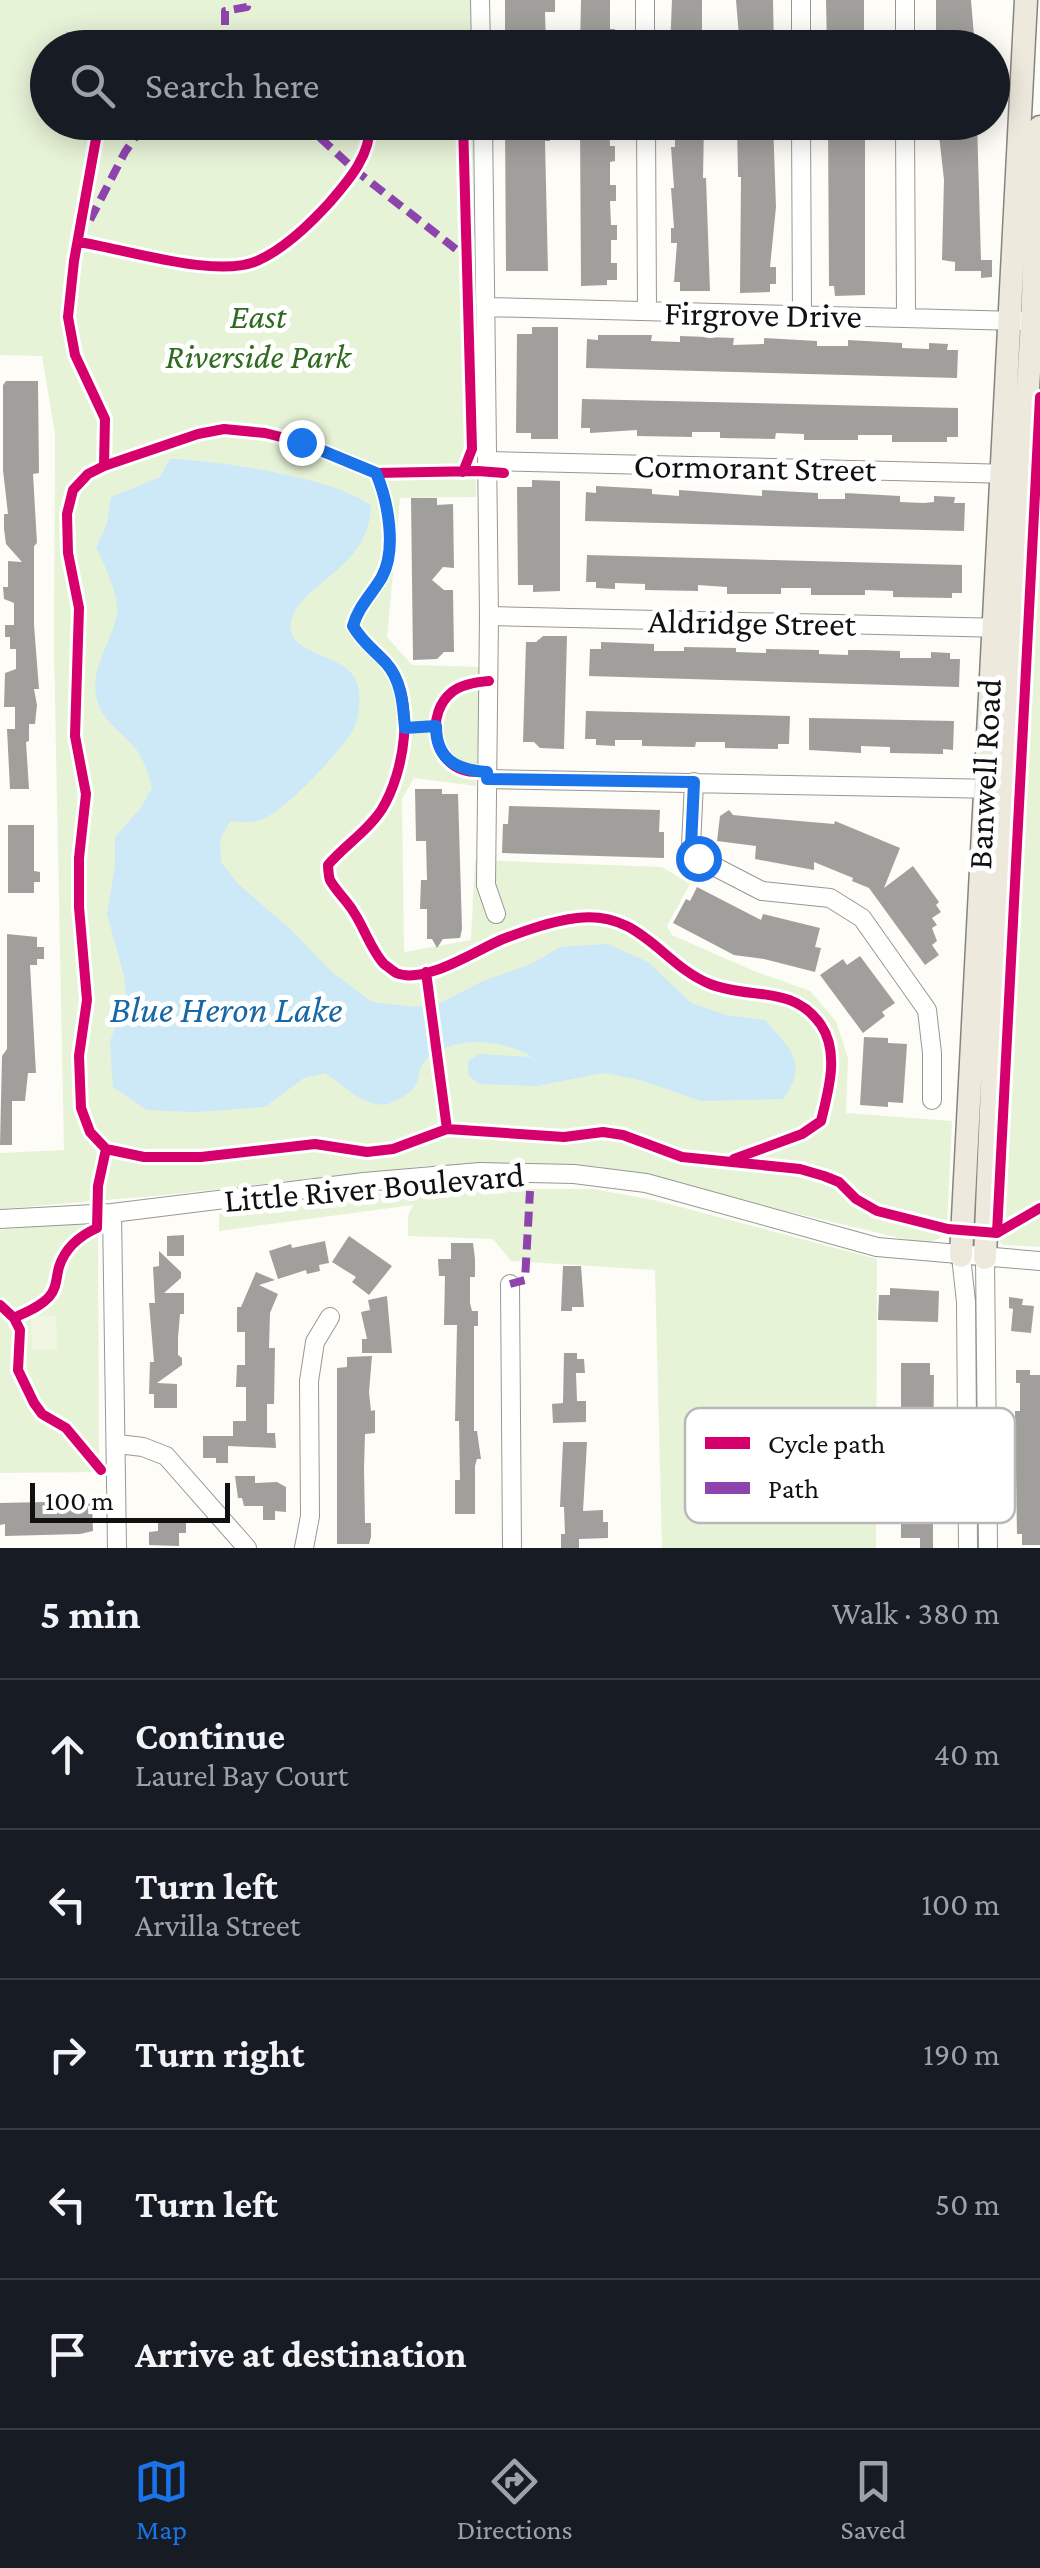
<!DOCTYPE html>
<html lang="en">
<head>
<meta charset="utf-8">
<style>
  :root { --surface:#171b24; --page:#20242c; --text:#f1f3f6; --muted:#9ea1a6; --line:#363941; --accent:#1a73e8 }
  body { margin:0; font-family:"Crimson Pro",serif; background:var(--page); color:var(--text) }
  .scale { position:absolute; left:30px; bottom:25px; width:200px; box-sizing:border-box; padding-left:10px; border:5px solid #111; border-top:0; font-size:28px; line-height:35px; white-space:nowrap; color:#111; -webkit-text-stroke:8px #fff; paint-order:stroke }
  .stop { position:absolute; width:30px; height:30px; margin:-22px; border:8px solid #1a73e8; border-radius:50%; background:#fff }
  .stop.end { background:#1a73e8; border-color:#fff; box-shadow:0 2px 10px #0008 }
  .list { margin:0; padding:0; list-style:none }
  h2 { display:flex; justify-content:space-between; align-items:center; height:130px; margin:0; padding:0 40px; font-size:42px }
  h2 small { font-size:32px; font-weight:400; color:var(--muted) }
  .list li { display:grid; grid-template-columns:65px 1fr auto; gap:30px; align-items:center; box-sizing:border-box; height:150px; padding:0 40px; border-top:2px solid var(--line) }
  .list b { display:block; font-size:38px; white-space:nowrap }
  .list p { margin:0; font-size:32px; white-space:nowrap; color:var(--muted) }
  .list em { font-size:32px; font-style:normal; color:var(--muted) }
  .icon { flex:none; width:55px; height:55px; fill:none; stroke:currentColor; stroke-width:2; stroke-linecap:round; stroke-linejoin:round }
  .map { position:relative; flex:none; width:1040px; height:1548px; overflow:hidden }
  .search { position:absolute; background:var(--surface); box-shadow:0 5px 25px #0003; left:30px; right:30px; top:30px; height:110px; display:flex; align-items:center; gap:25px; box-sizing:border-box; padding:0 35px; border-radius:55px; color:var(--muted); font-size:38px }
  .sheet { height:880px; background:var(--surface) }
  nav { display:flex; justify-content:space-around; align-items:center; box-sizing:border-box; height:140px; border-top:2px solid var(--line); background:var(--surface); font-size:28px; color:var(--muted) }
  nav a { display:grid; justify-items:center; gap:5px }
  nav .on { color:var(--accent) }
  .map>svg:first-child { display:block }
  .green { fill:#e7f3d7 }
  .pitch { fill:#f0f6e1 }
  .water { fill:#cde8f7 }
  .building { fill:#a19f9c }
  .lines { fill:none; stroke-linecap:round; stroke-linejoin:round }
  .minor-casing { stroke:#979795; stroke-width:20 }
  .major-casing { stroke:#858482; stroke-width:25 }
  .minor { stroke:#fffffe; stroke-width:18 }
  .major { stroke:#ede9dc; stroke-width:22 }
  .quiet { stroke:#8e44ad; stroke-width:8; stroke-dasharray:15 8; stroke-linecap:butt }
  .cycleway-casing { stroke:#fff; stroke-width:16 }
  .cycleway { stroke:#d6006c; stroke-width:10 }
  .route { stroke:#1a73e8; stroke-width:12 }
  .labels { text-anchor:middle; stroke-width:10; stroke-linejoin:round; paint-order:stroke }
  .street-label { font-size:35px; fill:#111; stroke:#fff }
  .park-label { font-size:35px; font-style:italic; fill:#2f6b1f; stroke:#fff }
  .water-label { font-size:38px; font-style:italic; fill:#1768a6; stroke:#fff }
  .key { fill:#fff; stroke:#b8b8b8; stroke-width:2.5 }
  .key-label { font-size:28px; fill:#111 }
</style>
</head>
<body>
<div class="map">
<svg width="1040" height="1548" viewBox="0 0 1040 1548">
  <rect width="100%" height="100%" fill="#fdfcf7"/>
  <path class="green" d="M0,0H472V47L48,48V122L473,123L476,497L400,498L387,637L412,665L481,667L476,786L414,778L402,799L404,952L471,940L475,860L662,867L690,884L667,926L672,935L754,971L810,991L836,1021L848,1058L846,1113L952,1121L947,1228L940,1238L925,1244L597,1166H425L165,1195L0,1209V1153L64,1150L54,648L55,434L42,356L0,355Z
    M1040,564V1247L1004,1245L995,1239Z
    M417,1189H593L654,1200L877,1259L876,1548H662L655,1270L511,1261L493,1239L408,1236V1216L413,1205L219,1231V1214Z
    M90,1222L98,1233L99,1472L0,1473V1230Z"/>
  <path class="pitch" d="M31,1316H56L57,1349L32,1350Z"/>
  <path class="water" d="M170,459C216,460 338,478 371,506C368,572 299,582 291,622C285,655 342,653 355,678C362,691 360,717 353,730C341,751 288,807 267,817C255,823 243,823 230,821L220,840L221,862L237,883L289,928L332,972L372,1002L415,1007L440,1003L483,981L531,964L560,947L608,944L648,962L691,1003L726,1015L765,1020C789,1048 810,1063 783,1099L701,1101L640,1080L603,1073L536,1086L479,1084L468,1075V1061L479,1054L532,1057C505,1039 444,1033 422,1065C418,1072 419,1082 414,1088C410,1093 394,1103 387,1104C364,1108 344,1085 325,1073L304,1078L265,1107L195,1112L147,1110L113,1087L110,1042L126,995L124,976L107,914L115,866V837L140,809L152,788C149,775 145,763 138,752C125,733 100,721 96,696C91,666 112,642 117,614C120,599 104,562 96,548L107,524L111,497L160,477Z"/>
  <path class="building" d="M505,0H555V12H545L546,48L505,47Z
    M581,0H610V29H615V45L580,48Z
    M672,0H702V48H670Z
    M736,0H773L774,48H740Z
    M826,0H864V48H827Z
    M936,0H971L975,48H940V44H936Z
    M505,122H550V141H545L548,271H506Z
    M580,122H609L610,146H615V161L610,162V185H616V201H610L611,225H617V240H611V263H617V280H607V285L581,286Z
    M675,122H704L703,178H706L710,291H680V282H674L677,243H671V228H674L671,188H674L671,147H675Z
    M737,122H773L776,207L770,267H776V284H770V292L740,293L741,177H738Z
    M828,122H865V295L835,296L834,286H829Z
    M943,122H977L981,260H992V277L981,278V271H955V262L942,260L944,180L939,135H943Z
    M532,327H558V439H531V433H516L517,334H532Z
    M598,335H652L651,341L680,342V336L734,338L733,345L764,344V338L817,341V346H848V340L902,343V348L929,349V343L948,344L947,350H958L957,378L586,368L587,339L598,340Z
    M6,381H38L39,473L33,474L37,543L34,546V625L39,689H34L37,705L35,724H29V741L26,742L29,789H10L7,729H15V707H4L5,673L16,669V649H10V637H5V625H14V603L4,599L3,587H8V561L22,562L6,544L4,529V514H8L3,470V385Z
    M582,399L958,408V437H947V442H892V435H858V440H804V434L776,433L775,439L720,438V432H692V437L637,436V430L590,433V428H581Z
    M532,480L560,481V591L533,592V585H518L517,487H532Z
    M596,486L652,489V494L679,496V490L762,496V490L818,493V499H845V493L900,496V502L924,503L934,502V496L955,497L954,503H965L964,531L585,521L586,492L596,493Z
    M411,498H437V505L453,504L454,568L443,567L432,580L444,590H453L454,652H444L437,659L413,660Z
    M587,555L962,565V593H952V598L893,597V591L865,590V595H811V588H781V594H727V587L698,585V591L645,590V584L615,583V589L596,588V582H586Z
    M543,636H567L564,749L540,748L534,742H523L526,642H536Z
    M601,642L654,644V651H684V647L736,648V652L766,653V649L819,650V654L848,655V650H866L900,651V658H931V652L950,653V659H960L959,687L589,676L590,649H601Z
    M586,711L790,716L789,744H778V749L725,748V742H696L695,747L642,746V740H615V746L596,745V739H585Z
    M809,718L954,721L953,750L943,749V754L890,753V747L861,746V753L809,750Z
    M415,789H442V794H458L462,929L460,938L443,939L437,948L432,939H427V909H420L421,880H427L426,841H416Z
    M509,806L660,810L659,832H664V858L502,853L503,824H508Z
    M729,810L733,815L753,817L834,824L835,821L900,848L884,888L913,866L939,902L936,905L941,912L932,918L937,925L932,928L937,941L932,945L939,955L925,965L869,888L852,881L853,878L814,862V870L755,859L756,846L717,841L720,816Z
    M8,825H34V871L40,872V882H34V893H8Z
    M697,887L761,920L763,914L820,928L815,947L821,948L815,972L764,959L734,955L673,923L686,899L690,901Z
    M7,934L37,937V947H44V959H37V965H30L36,1073H28L25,1101H12V1145H0L2,1056L7,1049Z
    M860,956L895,1003L882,1012L885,1016L863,1033L820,975L843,959L847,965Z
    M864,1037L888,1038V1043L907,1044L903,1103L888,1102V1107L860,1105Z
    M184,1235V1256H167V1236Z
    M349,1236L392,1266L369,1295L352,1282L356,1277L332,1262Z
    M325,1241L329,1263L319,1265L320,1271L307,1274L306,1270L278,1279L269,1251L291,1244L292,1248Z
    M451,1243H473L475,1259V1277H470V1303L472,1311H478V1326H474V1431H477L481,1459H477L475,1466V1514H455V1480H460L459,1421H455L457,1325H444L445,1276H439L438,1259H451Z
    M159,1251L181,1272V1278L164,1293H184V1314H180L178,1338V1355L182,1358V1365L157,1383L177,1384V1408H154V1394H149L150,1362H154L149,1303H155L153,1267L159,1266Z
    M563,1266H581L584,1307H572V1311H561Z
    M256,1272L275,1280L259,1285L278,1294L270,1313L269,1348H275L274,1404H267V1433H275L276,1448L228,1446V1463H216V1458H203V1436H233V1421H246V1387H236L237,1365H245V1332H237V1307H241Z
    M890,1288L939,1291L938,1322L878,1320L879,1295H890Z
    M387,1296L392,1353H362V1339H367L361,1312L370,1310L368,1300Z
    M1009,1297L1023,1299L1022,1305L1034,1306L1031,1333L1011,1331L1013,1309L1009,1308Z
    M564,1353H577V1359H584L585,1373H576L577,1401H586V1422L553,1423L552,1404L563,1403Z
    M372,1356L369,1392L371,1411L375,1410V1433L365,1434L364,1469L365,1523H371V1537L369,1544H337V1368L347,1367V1357Z
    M901,1363H930V1375H934L933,1467L927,1471L926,1482V1495H933V1548H920V1538H901Z
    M1016,1370H1030V1375H1040V1545H1022V1534H1017L1015,1411H1020V1383H1016Z
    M563,1442H587L583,1511L603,1510V1522H608V1538L579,1539V1548H561V1534H565L564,1507H560Z
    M235,1476H255V1483L277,1482L286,1487V1512L275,1511V1520H263V1506H244L242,1498H238Z
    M92,1501L93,1531L80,1534L5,1536V1524L0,1525V1503Z
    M158,1520H186V1533H179V1546L149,1545V1532L158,1531Z"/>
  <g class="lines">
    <defs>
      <path id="minor" d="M480,0L481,48
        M645,0V48
        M801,0V48
        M905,0V48
        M483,122L489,616L486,885L496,914
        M646,122L647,311
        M801,122L802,315
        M905,122L906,316
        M486,307L1021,321
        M487,461L1012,474
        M489,616L1004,628
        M487,779L998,789
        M694,782L691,846L698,858L762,891L830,898L862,918L927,1010L932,1053V1100
        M112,1213L117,1548
        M0,1219L112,1213L364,1182L480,1172L574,1174L646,1183L877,1247L1040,1261
        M961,1256L966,1302L968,1548
        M985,1258L988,1548
        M510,1284L512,1548
        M118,1444L143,1447L166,1456L247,1548
        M304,1548L310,1516L309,1381L315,1342L330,1317"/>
      <path id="major" d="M961,1256L1026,0
        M985,1258L1004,789L1032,321L1040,127"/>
    </defs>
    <use href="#minor" class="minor-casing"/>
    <use href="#major" class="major-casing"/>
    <use href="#minor" class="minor"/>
    <use href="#major" class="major"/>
    <path class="quiet" d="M225,48V11L247,7L248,0
      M303,122L355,170L466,257
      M90,220L125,152L146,122
      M510,1284L525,1280L530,1191"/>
    <defs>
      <path id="cycleway" d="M99,122L74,261L68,317L75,355L105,419L104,466
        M79,242C124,249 220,280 259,260C285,248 311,223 330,202C350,179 371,155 370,122
        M463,472L472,449L463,122
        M376,473C388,501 397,549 381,577C372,594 358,607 353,625C362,643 378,651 389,666C416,702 404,773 382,809C368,831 344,846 328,865C328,868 329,878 330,880C336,891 347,901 353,911C364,927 371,950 384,964C385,965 395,972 396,973C425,985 476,950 503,939C527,930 552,921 577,918C641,910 662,965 710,984C750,1000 793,984 821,1025C840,1053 828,1092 821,1121L802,1134L734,1159
        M504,473L478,471L376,473L301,442L265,433L224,429L198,434L104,466L88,474L73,490L67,514L68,553L79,608L75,736L86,794L79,858V907L87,1000L79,1056L81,1108L90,1132L106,1149L144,1157H201L315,1144L367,1152L393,1149L447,1129L564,1137L603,1132L623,1135L682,1157L800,1169L824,1176L839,1182L856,1199L877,1211L948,1229L997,1233L1040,1208
        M487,772C480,772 470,773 463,770C432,760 426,713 452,692C462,684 476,682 489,681
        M426,972L447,1129
        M997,1233L1040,397
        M0,1305L14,1318L20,1330L18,1370L34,1403L42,1414L66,1428L101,1470
        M14,1318C26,1312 40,1307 49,1297C57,1288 56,1278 59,1267C65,1248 79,1236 97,1228L98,1186L106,1149"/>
    </defs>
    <use href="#cycleway" class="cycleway-casing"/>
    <use href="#cycleway" class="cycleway"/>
  </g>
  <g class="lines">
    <path class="route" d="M301,442L376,473C388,501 397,549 382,577C372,594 358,607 353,626C362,642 374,650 386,663C402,681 403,705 405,728L436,726C436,760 457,770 487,772V779L694,782L691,846L698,858"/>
  </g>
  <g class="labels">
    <g class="street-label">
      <text transform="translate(763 314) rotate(1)" y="12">Firgrove Drive</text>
      <text transform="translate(755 467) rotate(1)" y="12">Cormorant Street</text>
      <text transform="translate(752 622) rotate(1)" y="12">Aldridge Street</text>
      <text transform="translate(984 774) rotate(-87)" y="12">Banwell Road</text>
      <text transform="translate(374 1187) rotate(-5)" y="12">Little River Boulevard</text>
    </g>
    <g class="park-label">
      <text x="258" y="328">East<tspan x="258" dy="40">Riverside Park</tspan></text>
    </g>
    <g class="water-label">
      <text x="226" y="1022">Blue Heron Lake</text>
    </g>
  </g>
  <rect x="685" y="1408" width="330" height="115" rx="15" class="key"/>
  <rect x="705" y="1437" width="45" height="12" fill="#d6006c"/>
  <rect x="705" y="1482" width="45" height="12" fill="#8e44ad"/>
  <g class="key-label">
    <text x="768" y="1453">Cycle path</text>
    <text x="768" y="1498">Path</text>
  </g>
</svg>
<div class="scale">100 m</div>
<div class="stop" style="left:698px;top:858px"></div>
<div class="stop end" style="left:301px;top:442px"></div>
<div class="search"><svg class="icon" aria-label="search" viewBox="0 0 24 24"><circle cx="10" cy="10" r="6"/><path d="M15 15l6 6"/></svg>Search here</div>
</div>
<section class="sheet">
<h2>5 min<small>Walk · 380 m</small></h2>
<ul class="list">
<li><svg class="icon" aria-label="ahead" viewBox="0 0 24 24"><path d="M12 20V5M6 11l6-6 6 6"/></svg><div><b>Continue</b><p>Laurel Bay Court</p></div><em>40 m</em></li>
<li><svg class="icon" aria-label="left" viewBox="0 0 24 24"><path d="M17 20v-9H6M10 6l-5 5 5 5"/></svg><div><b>Turn left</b><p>Arvilla Street</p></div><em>100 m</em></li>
<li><svg class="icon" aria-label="right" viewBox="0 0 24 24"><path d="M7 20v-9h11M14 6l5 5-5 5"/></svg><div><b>Turn right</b></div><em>190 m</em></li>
<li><svg class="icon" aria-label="left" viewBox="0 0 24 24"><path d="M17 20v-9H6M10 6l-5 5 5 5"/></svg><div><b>Turn left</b></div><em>50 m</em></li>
<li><svg class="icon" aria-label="arrive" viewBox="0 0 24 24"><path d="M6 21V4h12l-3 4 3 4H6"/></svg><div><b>Arrive at destination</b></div></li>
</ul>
</section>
<nav>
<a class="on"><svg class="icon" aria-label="map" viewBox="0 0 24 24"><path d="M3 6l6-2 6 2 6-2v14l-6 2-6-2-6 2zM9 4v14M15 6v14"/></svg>Map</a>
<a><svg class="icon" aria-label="directions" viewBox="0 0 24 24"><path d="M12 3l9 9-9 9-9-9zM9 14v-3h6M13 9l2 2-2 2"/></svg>Directions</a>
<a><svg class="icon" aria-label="saved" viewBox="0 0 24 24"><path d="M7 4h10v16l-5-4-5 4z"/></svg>Saved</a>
</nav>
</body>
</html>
